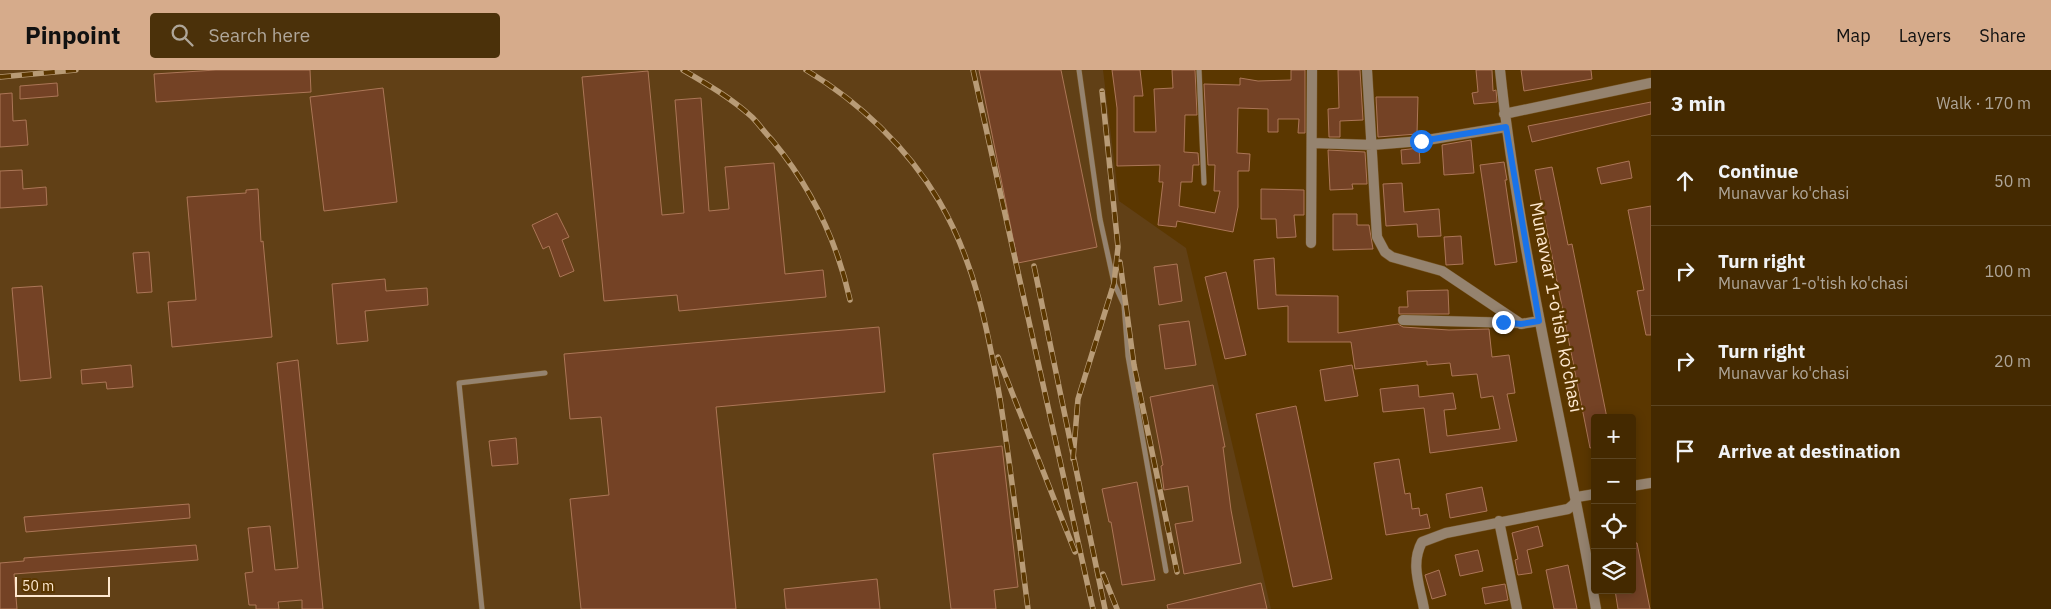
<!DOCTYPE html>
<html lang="en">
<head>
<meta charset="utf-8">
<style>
  :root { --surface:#442900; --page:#4b310a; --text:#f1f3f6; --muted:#afa699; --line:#5c4522; --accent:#d6ab8b }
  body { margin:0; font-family:"IBM Plex Sans",sans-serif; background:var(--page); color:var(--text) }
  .controls { position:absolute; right:15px; bottom:15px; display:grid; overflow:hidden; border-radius:5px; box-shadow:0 2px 12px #0003 }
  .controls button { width:45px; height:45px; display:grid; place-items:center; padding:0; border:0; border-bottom:1px solid var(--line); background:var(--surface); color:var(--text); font:25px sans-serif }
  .scale { position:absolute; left:15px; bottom:12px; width:95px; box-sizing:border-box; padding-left:5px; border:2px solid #fee8cf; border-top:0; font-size:14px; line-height:18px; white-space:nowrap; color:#fee8cf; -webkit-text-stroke:4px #5b3700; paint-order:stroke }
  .stop { position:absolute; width:15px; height:15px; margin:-11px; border:4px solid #1a73e8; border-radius:50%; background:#fff }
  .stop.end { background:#1a73e8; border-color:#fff; box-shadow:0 1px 5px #0008 }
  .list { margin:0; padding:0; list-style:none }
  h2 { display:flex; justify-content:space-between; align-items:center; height:65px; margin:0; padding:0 20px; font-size:21px }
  h2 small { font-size:16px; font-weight:400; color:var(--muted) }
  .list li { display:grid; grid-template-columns:32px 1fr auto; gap:15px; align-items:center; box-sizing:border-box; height:90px; padding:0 20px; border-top:1px solid var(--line) }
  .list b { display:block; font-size:19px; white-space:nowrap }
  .list p { margin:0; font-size:16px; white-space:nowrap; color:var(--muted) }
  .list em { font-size:16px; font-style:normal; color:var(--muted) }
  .icon { flex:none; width:28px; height:28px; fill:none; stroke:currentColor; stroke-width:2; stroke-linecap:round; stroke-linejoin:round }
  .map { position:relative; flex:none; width:1651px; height:539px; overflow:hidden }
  header { display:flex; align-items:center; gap:30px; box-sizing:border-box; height:70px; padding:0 25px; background:var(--accent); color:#111 }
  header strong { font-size:24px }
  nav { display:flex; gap:28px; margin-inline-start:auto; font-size:18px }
  .search { width:350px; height:45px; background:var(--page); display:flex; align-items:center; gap:12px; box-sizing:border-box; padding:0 18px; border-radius:5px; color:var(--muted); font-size:19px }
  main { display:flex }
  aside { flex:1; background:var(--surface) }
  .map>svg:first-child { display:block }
  .built { fill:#614016 }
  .building { fill:#744225; stroke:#ac7657 }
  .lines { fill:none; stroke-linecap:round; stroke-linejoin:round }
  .service-casing { stroke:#755321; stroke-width:6 }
  .minor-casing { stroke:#755321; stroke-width:11 }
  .service { stroke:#95836f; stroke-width:5 }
  .minor { stroke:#95836f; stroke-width:10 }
  .rail-casing { stroke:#b89b76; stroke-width:5.5 }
  .rail { stroke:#5b3700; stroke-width:4; stroke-dasharray:11; stroke-linecap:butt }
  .route { stroke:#1a73e8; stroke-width:6 }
  .labels { text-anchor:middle; stroke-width:5; stroke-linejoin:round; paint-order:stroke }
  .street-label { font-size:18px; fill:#fee8cf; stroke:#5b3700 }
</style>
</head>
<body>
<header>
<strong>Pinpoint</strong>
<div class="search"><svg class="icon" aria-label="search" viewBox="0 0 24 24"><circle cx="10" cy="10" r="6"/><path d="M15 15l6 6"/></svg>Search here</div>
<nav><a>Map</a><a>Layers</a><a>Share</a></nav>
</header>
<main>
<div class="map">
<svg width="1651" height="539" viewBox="0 0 1651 539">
  <rect width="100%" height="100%" fill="#5b3700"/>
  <path class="built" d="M0,0H1103L1119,131L1186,178L1271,539H0Z"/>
  <path class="building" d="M216,0H310L311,22L156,32L154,4Z
    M979,0H1061L1097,177L1018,193Z
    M1112,0H1140L1143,26H1134V62H1156L1154,19L1173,18L1172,0H1195L1197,45H1185L1184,82L1198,83L1199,95H1193L1192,112H1181L1179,136L1215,143L1220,121H1214L1215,95H1208L1204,14L1240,15V8L1258,11L1291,10V0H1305V63H1298L1299,49H1278V62H1268V39L1238,38L1237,83L1250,84L1249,101H1238V137L1233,162L1177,151L1176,157L1158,155L1163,112H1159L1160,95L1117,96V38Z
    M1338,0H1360L1363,50L1340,51V67H1329L1328,39L1339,38Z
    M1476,0H1492L1493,21L1496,20L1497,32L1474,34L1472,23L1478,22Z
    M1521,0H1591L1592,9L1524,21Z
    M648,1L662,145L684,143L675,30L701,28L709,141L729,139L725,97L774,93L785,204L823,200L826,227L679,241L677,225L604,231L582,7Z
    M57,13L58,26L20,29V16Z
    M383,18L397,132L324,141L310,27Z
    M12,23L13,51L26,50L28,75L0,77V24Z
    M1376,27H1418L1417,64L1378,67Z
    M1651,32V44L1532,72L1528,56Z
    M1471,70L1474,103L1444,105L1442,75Z
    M1419,78L1420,93L1402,94L1401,80Z
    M1328,80L1365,82L1367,114H1352L1353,119L1330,120Z
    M1629,91L1632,108L1601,114L1597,98Z
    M1504,92L1507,110H1505L1517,192L1495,195L1480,95Z
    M1552,97L1568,175L1572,174L1607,348H1595V377L1590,378L1535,100Z
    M22,100L23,119L46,117L47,135L0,138V101Z
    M1402,113L1404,142L1439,139L1441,166L1418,167L1417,154L1386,156L1383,114Z
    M258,119L261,172L263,171L272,267L172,277L168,232L196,230L187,127L246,123V120Z
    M1261,119L1304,120V145H1294L1296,167L1277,168L1276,149H1261Z
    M1651,136V265H1646L1637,221L1644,220L1628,140Z
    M557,143L569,167L562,170L574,201L560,207L549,176L543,179L532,155Z
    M1333,144H1357V155H1369L1373,179L1333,180Z
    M1461,166L1463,194L1446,195L1444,167Z
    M149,182L152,222L137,223L133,183Z
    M1274,188L1276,225L1338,226V263L1398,254L1403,257L1449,260L1489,259L1492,287L1509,285L1515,323L1507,324L1517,371L1430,383L1424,338L1383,342L1380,319L1418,315L1419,327L1453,323L1456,339L1444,340L1447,366L1500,359L1493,326L1481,328L1477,304L1452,306L1450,293L1427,295V291L1355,299L1351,272H1288V236L1258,239L1254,190Z
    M1177,194L1182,231L1159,235L1154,197Z
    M1226,202L1246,285L1225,289L1205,207Z
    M385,209L386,221L427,218L428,235L365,241L368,271L337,274L332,214Z
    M42,216L51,308L20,311L12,218Z
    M1448,220L1449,244H1399V237H1408L1407,221Z
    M1189,251L1196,295L1165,299L1159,255Z
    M879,257L885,322L716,337L736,539H581L570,429L609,425L601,347L570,349L564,284Z
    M298,290L323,539H302V530L278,532L279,539H256V535H249L245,503L253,502L248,458L270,456L275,500L298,498L277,293Z
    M131,295L133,317L107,319L106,312L82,314L81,300Z
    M1352,295L1358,326L1325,331L1320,300Z
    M1213,315L1225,377H1223L1231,440L1241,493L1184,504L1175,454L1193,451L1188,416L1164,420L1161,396L1163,395L1150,327Z
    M1296,336L1332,509L1293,517L1256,344Z
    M516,368L518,394L492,396L489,371Z
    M1002,376L1018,517L994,520L996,539H951L933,384Z
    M1399,389L1405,424L1410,423L1412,439L1419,438L1420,446L1427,444L1430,458L1386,465L1374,393Z
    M1137,412L1155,510L1122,515L1111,452H1109L1102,419Z
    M1482,417L1487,441L1450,448L1446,424Z
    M189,434L190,448L26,462L24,447Z
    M1538,456L1543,476L1527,480L1532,503L1518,505L1515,490L1518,489L1512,463Z
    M1632,473H1637L1650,539H1618L1615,520H1632Z
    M196,475L198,490L14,504L17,539H0V493L24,491V488Z
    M1478,480L1483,501L1460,506L1455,485Z
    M1568,495L1577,539H1554L1546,500Z
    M1439,500L1446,525L1432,529L1425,505Z
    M877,509L880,539H786L784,519Z
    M1261,513L1267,539H1168L1167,535Z
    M1505,514L1508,530L1485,534L1482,518Z"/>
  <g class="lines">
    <defs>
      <path id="service" d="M1079,0L1100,149L1114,213L1124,235L1128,286L1166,501
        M1199,0L1204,113
        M482,539L459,313L545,303"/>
      <path id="minor" d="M1367,0L1377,167L1385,182L1392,187L1442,201L1521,254L1539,251
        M1500,0C1519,182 1565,359 1596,539
        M1504,44L1651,13
        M1312,73L1372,75L1421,71L1506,57
        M1311,173L1312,0
        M1403,250L1517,253
        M1632,416L1651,413
        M1499,451L1517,539
        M1424,539C1420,516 1410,494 1422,472L1446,463L1568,439L1574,434L1577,427L1595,424"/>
    </defs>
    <use href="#service" class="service-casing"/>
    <use href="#minor" class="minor-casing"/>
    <use href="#service" class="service"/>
    <use href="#minor" class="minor"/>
    <defs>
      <path id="rail" d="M683,0C707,14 731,28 752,47C759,54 765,63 772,70C811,117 837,171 850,230
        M806,0C859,32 907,77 939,131C975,192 988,261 1000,329C1011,399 1019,469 1028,539
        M973,0L1093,539
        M0,7L76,0
        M1120,192L1134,295L1177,502
        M1034,196L1105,539
        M998,287L1075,482
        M1073,389L1078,329L1114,213L1118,177L1102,21
        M1103,504L1117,539"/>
    </defs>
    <use href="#rail" class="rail-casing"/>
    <use href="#rail" class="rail"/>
  </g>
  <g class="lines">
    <path class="route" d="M1421,71L1506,57L1539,251L1521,254L1503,252"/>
  </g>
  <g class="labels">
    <g class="street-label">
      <text transform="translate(1556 237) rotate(79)" y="6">Munavvar 1-o'tish ko'chasi</text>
    </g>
  </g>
</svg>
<div class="controls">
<button>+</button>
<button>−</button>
<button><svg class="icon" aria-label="locate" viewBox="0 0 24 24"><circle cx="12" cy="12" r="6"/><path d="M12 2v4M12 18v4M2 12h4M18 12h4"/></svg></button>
<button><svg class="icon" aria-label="layers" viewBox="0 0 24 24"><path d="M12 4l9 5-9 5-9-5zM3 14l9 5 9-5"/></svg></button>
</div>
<div class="scale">50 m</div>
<div class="stop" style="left:1421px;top:71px"></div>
<div class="stop end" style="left:1503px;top:252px"></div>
</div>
<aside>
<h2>3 min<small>Walk · 170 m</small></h2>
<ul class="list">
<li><svg class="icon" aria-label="ahead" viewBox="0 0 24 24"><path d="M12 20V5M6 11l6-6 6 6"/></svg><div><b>Continue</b><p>Munavvar ko'chasi</p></div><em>50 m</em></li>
<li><svg class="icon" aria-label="right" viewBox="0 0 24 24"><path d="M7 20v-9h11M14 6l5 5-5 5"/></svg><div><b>Turn right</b><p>Munavvar 1-o'tish ko'chasi</p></div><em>100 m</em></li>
<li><svg class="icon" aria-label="right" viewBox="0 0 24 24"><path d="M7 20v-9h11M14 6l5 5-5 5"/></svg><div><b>Turn right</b><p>Munavvar ko'chasi</p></div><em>20 m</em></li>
<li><svg class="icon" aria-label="arrive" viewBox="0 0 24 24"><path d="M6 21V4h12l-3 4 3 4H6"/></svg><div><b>Arrive at destination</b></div></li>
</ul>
</aside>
</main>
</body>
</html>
